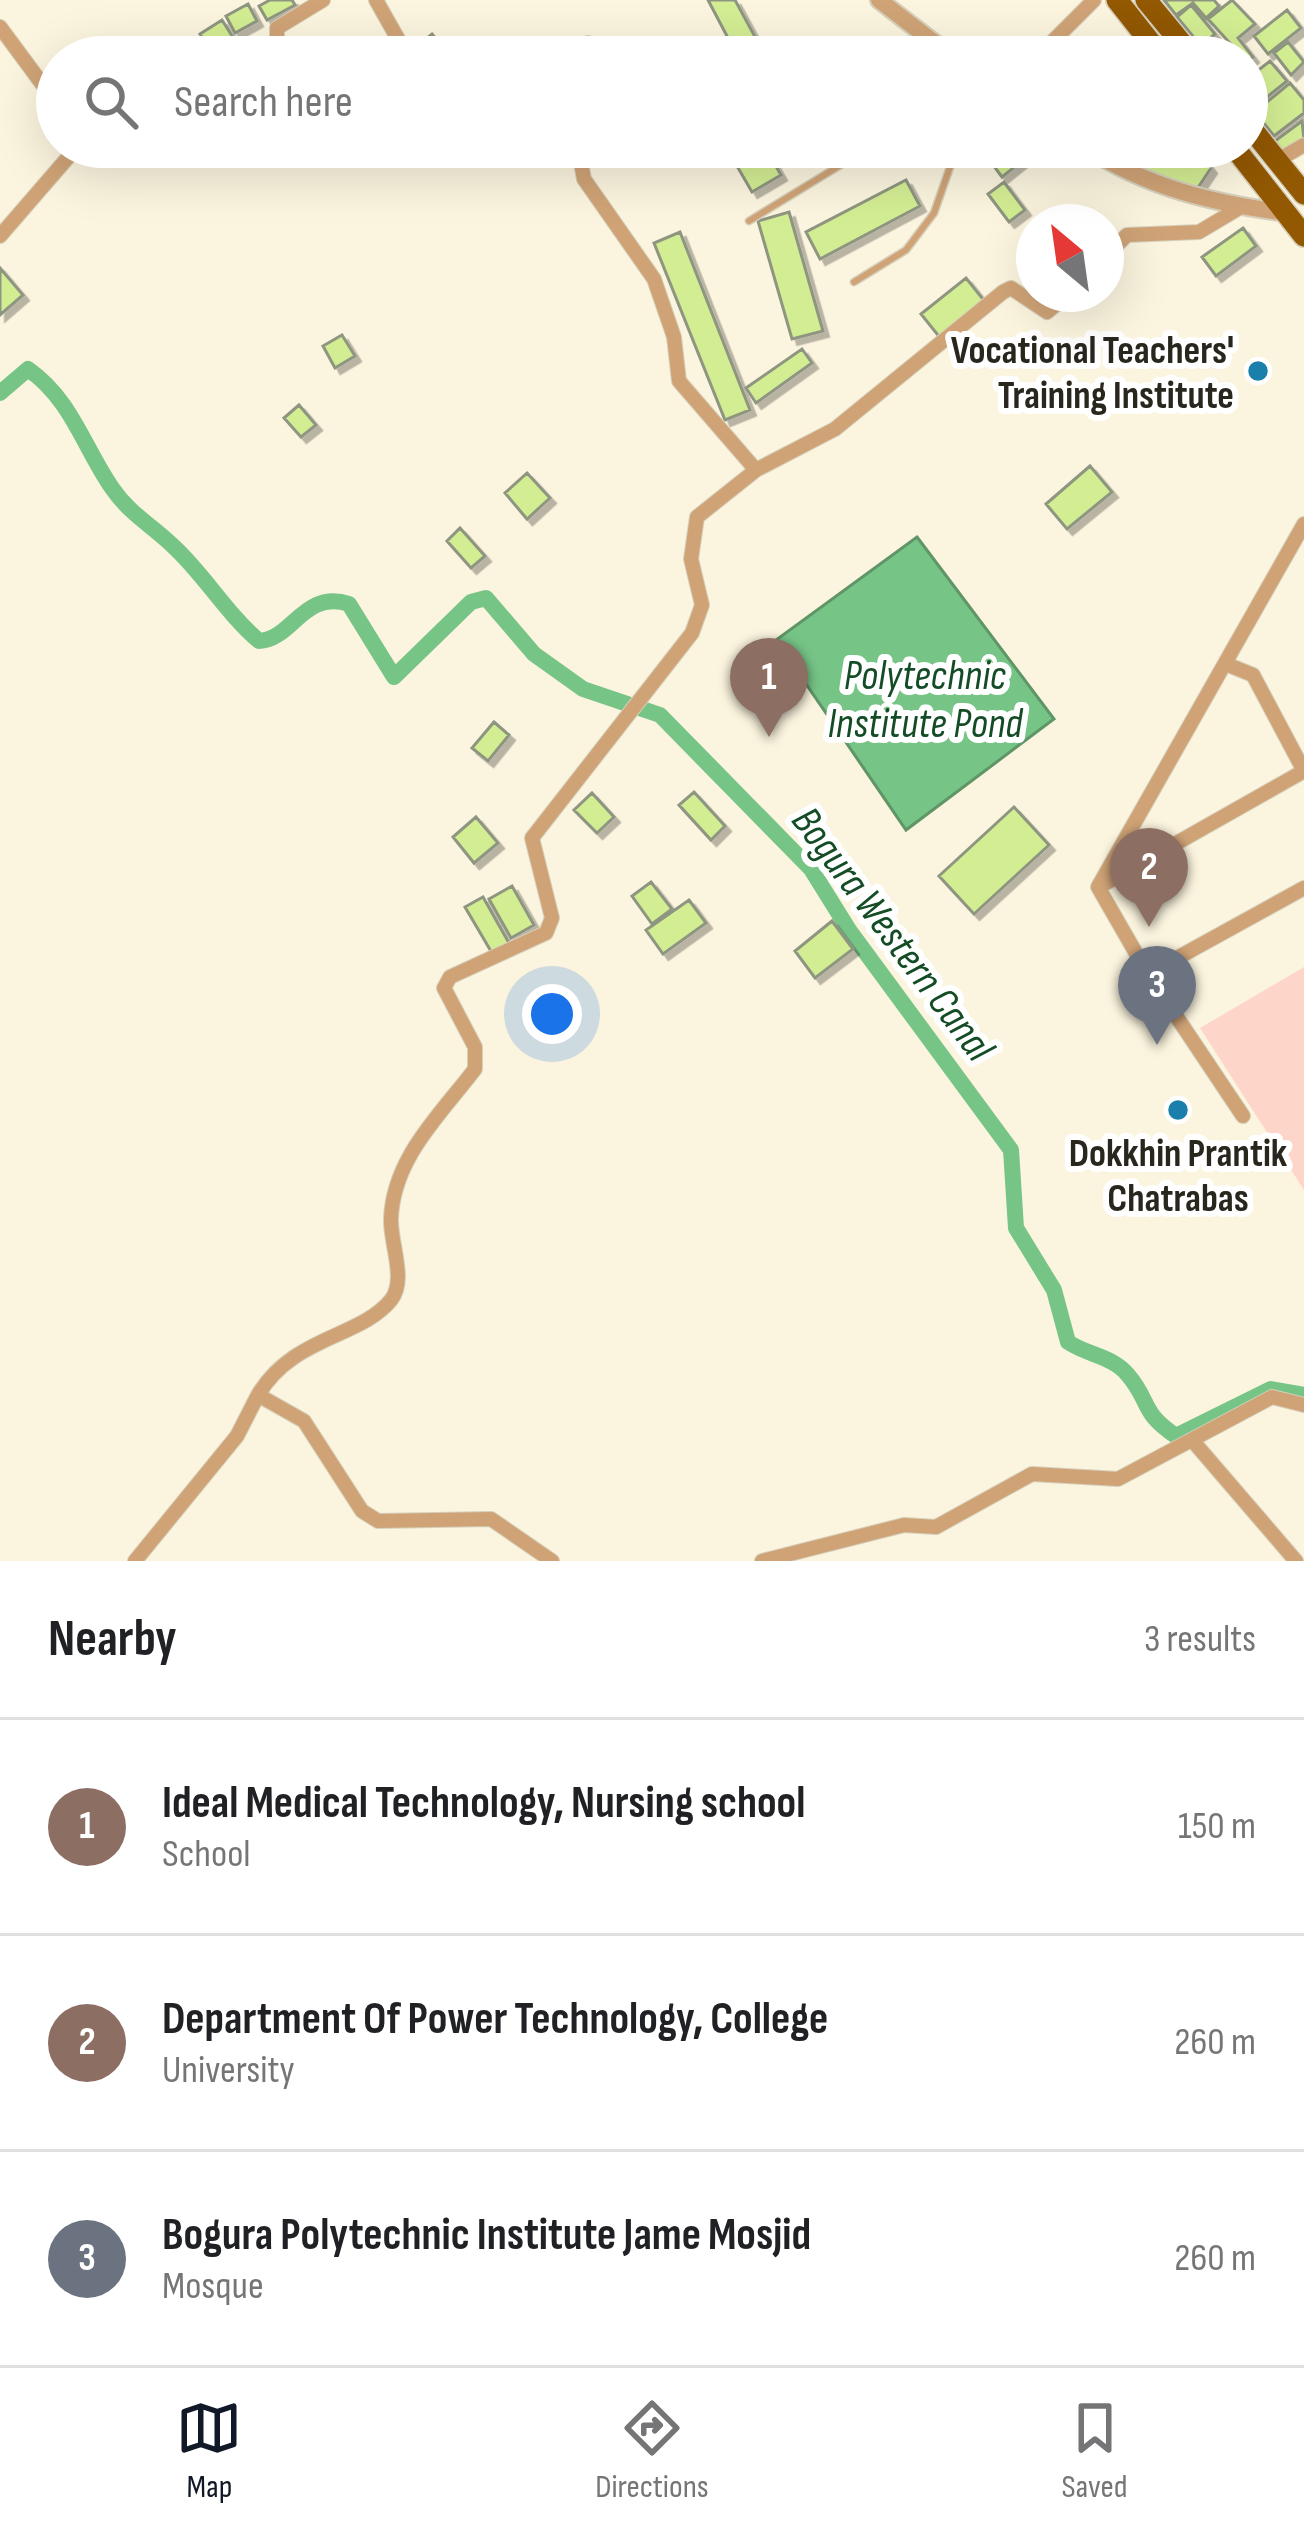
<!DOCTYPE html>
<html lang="en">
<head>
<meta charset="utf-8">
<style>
  :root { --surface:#fff; --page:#f2f2f2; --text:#202124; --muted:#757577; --line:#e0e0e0; --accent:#111827 }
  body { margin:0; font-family:"Sofia Sans Condensed",sans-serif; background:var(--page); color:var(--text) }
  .compass { position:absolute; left:1016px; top:204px; width:108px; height:108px; border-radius:50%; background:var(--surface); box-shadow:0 12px 48px #0002; rotate:331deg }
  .you { position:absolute; left:552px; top:1014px; width:42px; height:42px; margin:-30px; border:9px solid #fff; border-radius:50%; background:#1a73e8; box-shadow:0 0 0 18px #1a73e833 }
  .badge { display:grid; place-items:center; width:78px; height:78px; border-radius:50%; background:var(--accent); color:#fff; font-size:39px; font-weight:700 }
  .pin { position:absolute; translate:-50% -99px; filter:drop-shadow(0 3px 6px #0008) }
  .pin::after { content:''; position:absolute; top:63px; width:42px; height:36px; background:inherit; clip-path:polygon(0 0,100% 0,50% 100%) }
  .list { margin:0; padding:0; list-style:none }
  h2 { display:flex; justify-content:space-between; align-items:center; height:156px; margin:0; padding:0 48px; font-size:51px }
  h2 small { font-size:39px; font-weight:400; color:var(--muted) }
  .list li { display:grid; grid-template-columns:78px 1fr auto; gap:36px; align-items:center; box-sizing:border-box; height:216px; padding:0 48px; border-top:3px solid var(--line) }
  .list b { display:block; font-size:45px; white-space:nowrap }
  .list p { margin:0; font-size:39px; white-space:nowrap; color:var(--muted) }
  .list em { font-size:39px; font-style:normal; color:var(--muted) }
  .icon { flex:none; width:66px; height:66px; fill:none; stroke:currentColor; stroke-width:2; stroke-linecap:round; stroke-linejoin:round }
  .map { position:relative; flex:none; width:1304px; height:1561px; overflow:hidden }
  .search { position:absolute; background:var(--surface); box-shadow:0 12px 48px #0002; left:36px; right:36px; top:36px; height:132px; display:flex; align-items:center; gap:30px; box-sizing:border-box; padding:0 42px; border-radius:66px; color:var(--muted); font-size:45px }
  .sheet { height:804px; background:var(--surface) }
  nav { display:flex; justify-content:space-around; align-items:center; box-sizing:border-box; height:168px; border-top:3px solid var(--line); background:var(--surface); font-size:33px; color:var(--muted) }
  nav a { display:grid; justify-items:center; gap:6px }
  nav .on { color:var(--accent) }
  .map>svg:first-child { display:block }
  .green { fill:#fed6c9 }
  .water { fill:#77c487; stroke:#5f9567; stroke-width:3 }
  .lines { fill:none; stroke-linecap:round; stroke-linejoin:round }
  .canal { stroke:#77c487; stroke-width:16 }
  .building { fill:#d3ed93; stroke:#8e9580; stroke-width:3; filter:url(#shadow) }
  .service-casing { stroke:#d5cfbb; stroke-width:9 }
  .minor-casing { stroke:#d5cfbb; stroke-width:16 }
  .tertiary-casing { stroke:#d5cfbb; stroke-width:20 }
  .trunk-casing { stroke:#d5cfbb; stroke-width:24 }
  .service { stroke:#cfa376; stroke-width:6 }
  .minor { stroke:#cfa376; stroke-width:14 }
  .tertiary { stroke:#cfa376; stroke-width:16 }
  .trunk { stroke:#925802; stroke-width:21 }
  .poi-dot { fill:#1a7faa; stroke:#fff; stroke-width:4.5 }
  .labels { text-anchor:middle; stroke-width:12; stroke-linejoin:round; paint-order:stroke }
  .poi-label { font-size:39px; font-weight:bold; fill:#28261d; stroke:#fff; text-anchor:end }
  .water-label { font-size:42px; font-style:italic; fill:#144c25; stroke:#fff }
</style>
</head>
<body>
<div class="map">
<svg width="1304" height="1561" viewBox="0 0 1304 1561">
  <defs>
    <filter id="shadow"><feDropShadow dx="5.5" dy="5.5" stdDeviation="0" flood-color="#0004"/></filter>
  </defs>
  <rect width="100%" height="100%" fill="#fbf4de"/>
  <path class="green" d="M1304,967V1190L1200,1028Z"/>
  <path class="water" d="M917,537L1054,719L906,830L776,640Z"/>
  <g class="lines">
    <path class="canal" d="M0,393L28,369C72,400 83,446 112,488C129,513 151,525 172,545C204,574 226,613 259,641C292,640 304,589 349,604L394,677L471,602L486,598L534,654L583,689L660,715L811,869L849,930L1011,1150L1016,1228L1054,1290L1068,1342C1087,1355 1113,1356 1128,1375C1151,1402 1140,1412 1176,1436L1271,1389L1304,1395"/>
  </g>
  <path class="building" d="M270,0H292L295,5L267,20L259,6Z
    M708,0H735L766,57H738Z
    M1164,0H1214L1219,6L1206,18L1193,3L1176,15Z
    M1232,0L1255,24L1238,38L1253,57L1247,62L1208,19Z
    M248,4L257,21L235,33L226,16Z
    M1191,5L1215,34L1201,46L1177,17Z
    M1287,10L1301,28L1268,54L1254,36Z
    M222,20L244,55L240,57H214L200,34Z
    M432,34L451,57H418L412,50Z
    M1288,42L1304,62L1291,75L1274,53Z
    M1270,61L1287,81L1252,109L1247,79Z
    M1290,83L1304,100V113L1274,136L1255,112Z
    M1302,121L1304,139L1284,153L1275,141Z
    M726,147H765L781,175L752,192Z
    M1002,147H1011L1022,161L1002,177L988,158Z
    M1146,147H1195L1211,168L1197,189L1131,166Z
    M906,180L920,206L820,259L806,232Z
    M1004,182L1025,210L1009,222L988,194Z
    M789,212L823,331L792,339L758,221Z
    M1243,228L1256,246L1216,276L1202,257Z
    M680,232L750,410L725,420L654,243Z
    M0,268L23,295L0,315Z
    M966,278L986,303L941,339L921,314Z
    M342,335L355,356L335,368L323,346Z
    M802,349L812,363L756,403L746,388Z
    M299,405L316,425L301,437L284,418Z
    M1090,466L1112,492L1067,529L1046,504Z
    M527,473L550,498L527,519L505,493Z
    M460,528L485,556L471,568L447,541Z
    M494,722L509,735L488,761L472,748Z
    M694,792L725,826L711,840L679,805Z
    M592,793L614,817L597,833L574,810Z
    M1014,807L1049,845L974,914L939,876Z
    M476,817L498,843L474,863L453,837Z
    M651,882L672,909L652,924L632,896Z
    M512,886L534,925L511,938L489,899Z
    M483,897L509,943L492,953L465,907Z
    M689,900L706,923L663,954L646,930Z
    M832,921L853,949L815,978L795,951Z"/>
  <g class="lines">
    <defs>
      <path id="service" d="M749,221L870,147
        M854,282L906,250L934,213L957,147"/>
      <path id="minor" d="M376,0L407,55
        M0,27L57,104
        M277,57V28L323,0
        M587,57L588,43
        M1037,57L1094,0
        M578,147L584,179L654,279L674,337L679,381L756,470
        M1278,160L1304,145
        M0,236L77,147
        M1106,256L1127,235L1199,232L1241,207
        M1099,887L1304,771L1253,675L1226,664
        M1148,974L1304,888
        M1243,1116L1148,974L1098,887L1304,524
        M1192,1440L1296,1561
        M135,1561L237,1436L258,1395
        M552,1561L491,1519L378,1521L362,1511L304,1421L258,1395C293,1336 360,1338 391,1300C407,1280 390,1243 391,1219C393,1158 440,1115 475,1069V1047L444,988L450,977L546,933L552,918L532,838L692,633L702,605L691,559L697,517L756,470L835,429L1003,292L1011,288L1047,312L1069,294
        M762,1561L904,1525L936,1527L1032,1474L1118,1479L1272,1397L1304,1405"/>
      <path id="tertiary" d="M879,0L953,57
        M1085,147C1148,188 1213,203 1286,213"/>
      <path id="trunk" d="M1117,0L1162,57
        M1146,0L1193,57
        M1247,123L1304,194
        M1234,147L1304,236"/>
    </defs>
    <use href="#service" class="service-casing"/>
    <use href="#minor" class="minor-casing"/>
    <use href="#tertiary" class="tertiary-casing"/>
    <use href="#trunk" class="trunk-casing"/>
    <use href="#service" class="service"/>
    <use href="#minor" class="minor"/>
    <use href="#tertiary" class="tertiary"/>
    <use href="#trunk" class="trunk"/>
  </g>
  <g class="poi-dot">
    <circle cx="1258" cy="371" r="12"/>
    <circle cx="1178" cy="1110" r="12"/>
  </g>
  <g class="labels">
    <g class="poi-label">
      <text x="1234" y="363">Vocational Teachers'<tspan x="1234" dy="45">Training Institute</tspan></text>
      <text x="1178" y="1166" text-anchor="middle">Dokkhin Prantik<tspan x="1178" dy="45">Chatrabas</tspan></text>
    </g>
    <g class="water-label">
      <text x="925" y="689">Polytechnic<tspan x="925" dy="48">Institute Pond</tspan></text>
      <text transform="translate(894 933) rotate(53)" y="15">Bogura Western Canal</text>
    </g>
  </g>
</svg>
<svg class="compass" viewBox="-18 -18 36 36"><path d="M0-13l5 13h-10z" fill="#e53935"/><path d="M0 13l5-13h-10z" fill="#757577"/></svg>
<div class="you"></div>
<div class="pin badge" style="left:769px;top:737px;background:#8d6e63">1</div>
<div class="pin badge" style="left:1149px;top:927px;background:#8d6e63">2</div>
<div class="pin badge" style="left:1157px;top:1045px;background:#6b7280">3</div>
<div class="search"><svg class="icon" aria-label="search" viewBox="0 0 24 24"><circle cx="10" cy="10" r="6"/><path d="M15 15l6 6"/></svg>Search here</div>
</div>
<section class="sheet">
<h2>Nearby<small>3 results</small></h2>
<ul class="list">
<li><span class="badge" style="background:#8d6e63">1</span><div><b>Ideal Medical Technology, Nursing school</b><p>School</p></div><em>150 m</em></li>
<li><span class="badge" style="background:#8d6e63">2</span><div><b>Department Of Power Technology, College</b><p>University</p></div><em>260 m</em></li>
<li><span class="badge" style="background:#6b7280">3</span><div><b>Bogura Polytechnic Institute Jame Mosjid</b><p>Mosque</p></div><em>260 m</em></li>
</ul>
</section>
<nav>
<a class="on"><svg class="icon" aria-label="map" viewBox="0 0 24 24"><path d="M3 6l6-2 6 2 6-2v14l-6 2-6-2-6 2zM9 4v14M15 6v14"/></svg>Map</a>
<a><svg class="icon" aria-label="directions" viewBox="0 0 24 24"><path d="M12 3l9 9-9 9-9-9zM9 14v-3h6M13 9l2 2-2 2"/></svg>Directions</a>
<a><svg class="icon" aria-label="saved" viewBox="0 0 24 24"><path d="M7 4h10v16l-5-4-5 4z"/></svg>Saved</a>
</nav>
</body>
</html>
